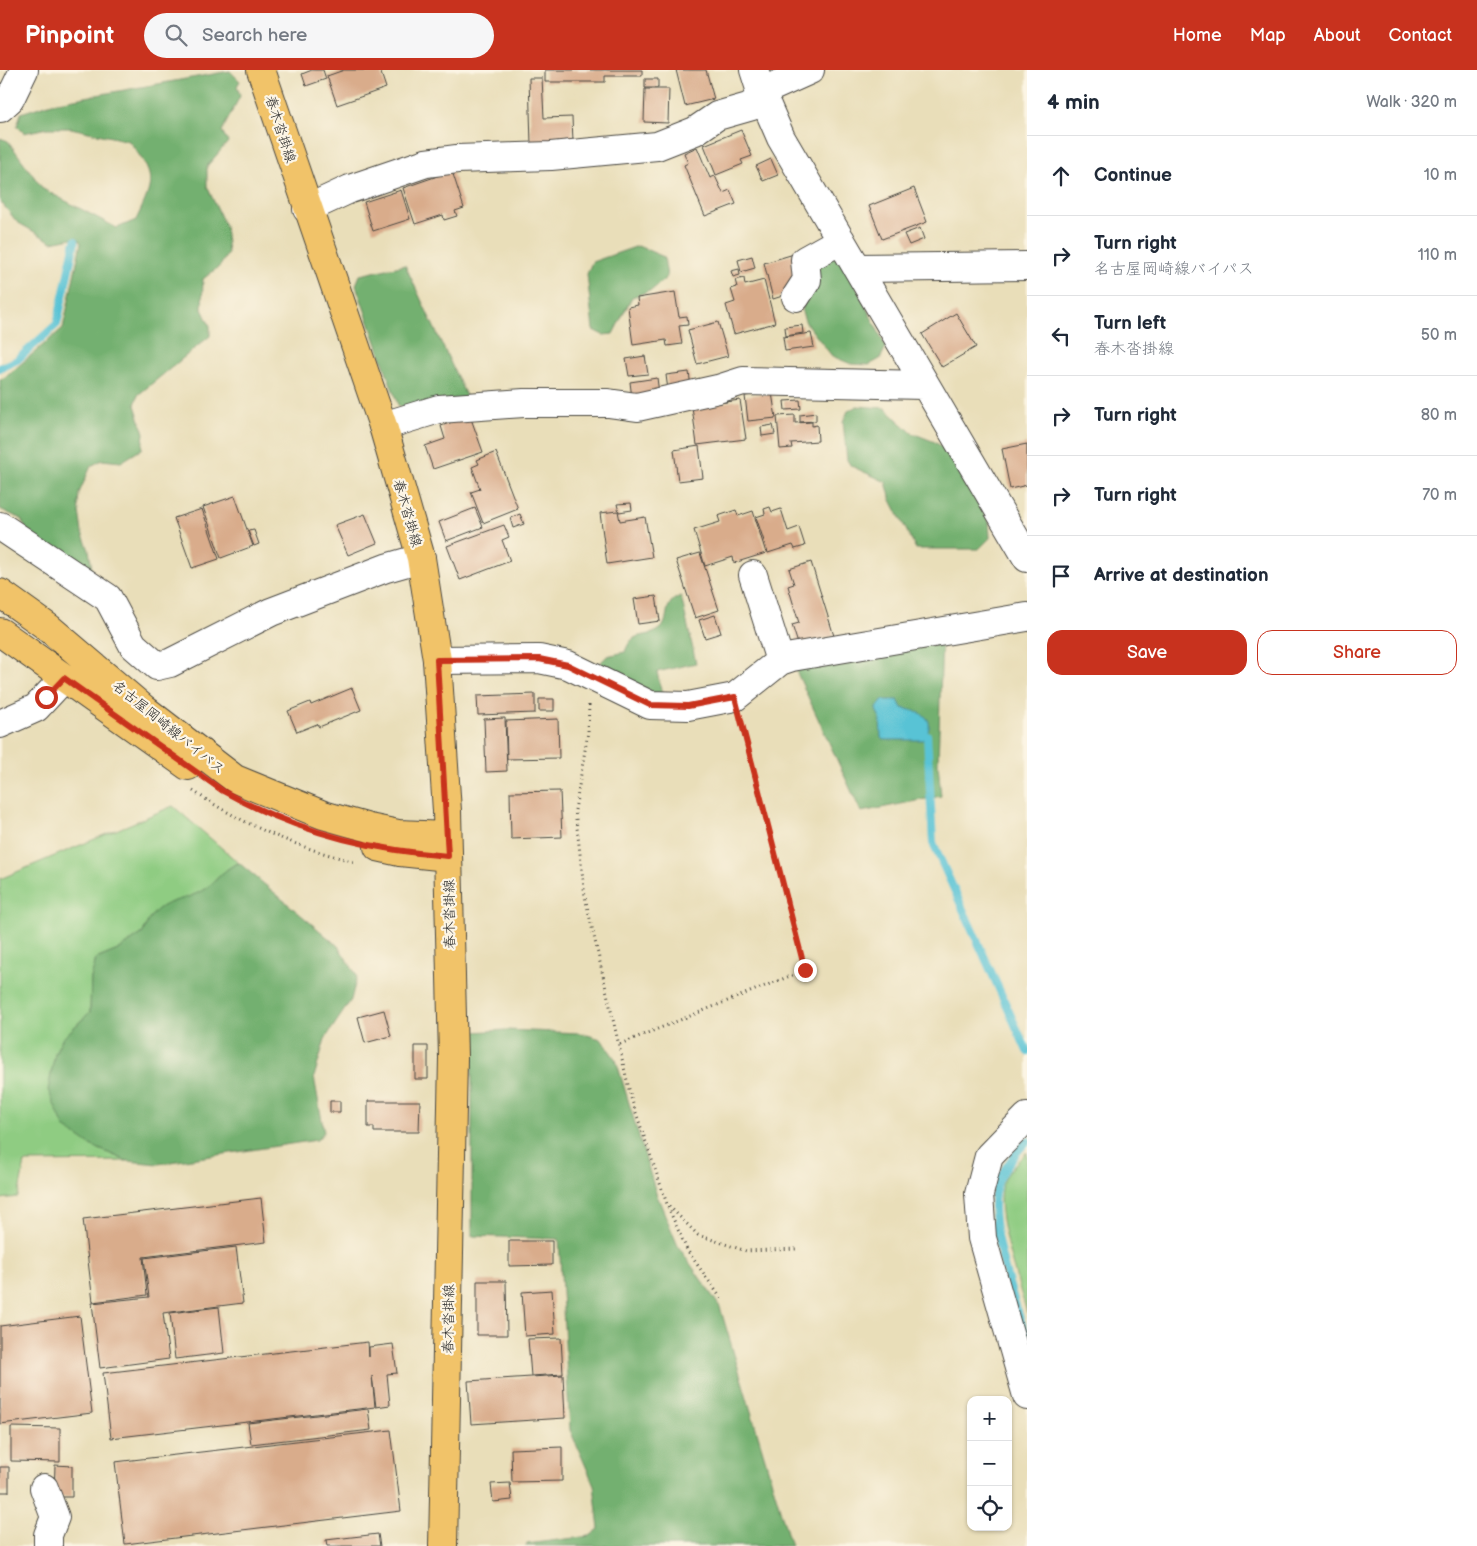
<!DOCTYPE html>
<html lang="en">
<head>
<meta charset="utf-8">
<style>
  :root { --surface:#fff; --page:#f6f6f7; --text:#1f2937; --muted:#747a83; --line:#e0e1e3; --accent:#c8321e }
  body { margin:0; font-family:"Balsamiq Sans","Klee One",sans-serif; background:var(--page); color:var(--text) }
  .controls { position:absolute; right:15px; bottom:15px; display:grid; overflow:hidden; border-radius:10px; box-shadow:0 1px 4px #0004 }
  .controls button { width:45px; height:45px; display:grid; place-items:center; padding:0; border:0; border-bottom:1px solid var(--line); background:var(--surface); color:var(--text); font:25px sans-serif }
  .stop { position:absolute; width:15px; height:15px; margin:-11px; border:4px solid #c8321e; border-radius:50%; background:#fff }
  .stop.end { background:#c8321e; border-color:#fff; box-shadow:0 1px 5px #0008 }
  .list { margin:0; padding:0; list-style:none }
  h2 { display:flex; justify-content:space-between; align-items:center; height:65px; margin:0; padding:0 20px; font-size:21px }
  h2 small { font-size:16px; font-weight:400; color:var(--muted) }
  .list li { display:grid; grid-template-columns:32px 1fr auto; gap:15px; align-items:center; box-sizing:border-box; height:80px; padding:0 20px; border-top:1px solid var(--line) }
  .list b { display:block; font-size:19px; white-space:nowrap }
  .list p { margin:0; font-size:16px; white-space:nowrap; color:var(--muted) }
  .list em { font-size:16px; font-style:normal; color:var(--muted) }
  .actions { display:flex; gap:10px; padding:15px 20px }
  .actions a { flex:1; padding:11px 0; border:1px solid var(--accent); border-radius:15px; text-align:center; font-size:18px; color:var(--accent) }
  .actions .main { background:var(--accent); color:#fff }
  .icon { flex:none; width:28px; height:28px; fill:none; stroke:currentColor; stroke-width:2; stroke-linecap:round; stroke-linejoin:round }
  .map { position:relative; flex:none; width:1027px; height:1476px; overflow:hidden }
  header { display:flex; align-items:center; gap:30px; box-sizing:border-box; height:70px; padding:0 25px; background:var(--accent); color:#fff }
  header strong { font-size:24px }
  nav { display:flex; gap:28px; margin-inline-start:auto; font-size:18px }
  .search { width:350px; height:45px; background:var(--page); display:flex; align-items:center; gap:12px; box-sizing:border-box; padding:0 18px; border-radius:28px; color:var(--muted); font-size:19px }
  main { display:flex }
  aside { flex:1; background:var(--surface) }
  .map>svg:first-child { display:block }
  .green { fill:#8fcc82; stroke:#5d7c56 }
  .forest { fill:#73b070; stroke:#4f6e4e }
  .water { fill:#59c3d5; stroke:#427780 }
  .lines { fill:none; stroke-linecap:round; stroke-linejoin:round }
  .stream { stroke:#59c3d5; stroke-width:8 }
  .building { fill:#d9ac8b }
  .minor-casing { stroke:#484640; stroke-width:30 }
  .major-casing { stroke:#484640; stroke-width:30 }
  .path { stroke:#484640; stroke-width:3; stroke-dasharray:1 4; stroke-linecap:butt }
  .minor { stroke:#fff; stroke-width:28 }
  .major { stroke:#f1c369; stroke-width:28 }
  .route { stroke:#c8321e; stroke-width:6 }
  .labels { text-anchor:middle; stroke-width:4.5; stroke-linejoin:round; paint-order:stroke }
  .street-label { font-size:14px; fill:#2b2b2b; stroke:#fcf5e5 }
</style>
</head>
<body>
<header>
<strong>Pinpoint</strong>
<div class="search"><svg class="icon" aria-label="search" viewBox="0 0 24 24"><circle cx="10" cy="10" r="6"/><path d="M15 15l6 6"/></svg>Search here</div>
<nav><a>Home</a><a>Map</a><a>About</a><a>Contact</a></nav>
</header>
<main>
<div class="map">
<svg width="1027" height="1476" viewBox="0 0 1027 1476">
  <rect width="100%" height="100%" fill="#fcf5e5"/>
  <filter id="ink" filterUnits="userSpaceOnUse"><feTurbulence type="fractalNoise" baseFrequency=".02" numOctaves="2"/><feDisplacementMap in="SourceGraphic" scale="10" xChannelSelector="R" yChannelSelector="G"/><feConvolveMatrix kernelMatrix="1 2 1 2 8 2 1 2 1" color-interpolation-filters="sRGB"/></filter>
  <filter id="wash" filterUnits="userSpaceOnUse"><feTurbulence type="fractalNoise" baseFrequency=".0096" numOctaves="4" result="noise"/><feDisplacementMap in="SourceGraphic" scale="20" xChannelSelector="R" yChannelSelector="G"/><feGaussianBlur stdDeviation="1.12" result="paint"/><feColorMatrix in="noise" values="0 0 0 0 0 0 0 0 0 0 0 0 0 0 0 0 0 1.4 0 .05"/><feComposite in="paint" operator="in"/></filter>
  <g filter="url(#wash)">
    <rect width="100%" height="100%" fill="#e9deb9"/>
    <path class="green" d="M173,736L239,793C224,798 219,809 206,818C182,836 155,825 143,863L118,880L96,889L91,908L90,942L62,969L55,983L90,1075L127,1091L25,1092L18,1127L0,1129V809Z
      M1027,1082V1243C1019,1214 993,1142 1002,1115C1007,1101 1017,1092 1027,1082Z"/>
    <path class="forest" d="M230,1L240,11L237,16L240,26L222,61L228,72L207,96V116L225,156L228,183L220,196L203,209L202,239L210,256V266L138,325L135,335L144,363L142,379L121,392L102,390L91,396L79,423L78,434L82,463L89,480L92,499L88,506L28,463L21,449L0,439V310L8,305L63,258L81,173L77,167L52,172L17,152L0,131V68L8,71L43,119L117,158L136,150C155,110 156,107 129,71L71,58H47L24,63L17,56L21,43L52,33Z
      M638,176L664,187L667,207L652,220L632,227L613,264L603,265L593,260L587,204L592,192Z
      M839,182L886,277L880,289L869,295L851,294L832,286L806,253L802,242L811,195Z
      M405,195L467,328L406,341L398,335L356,215L360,205Z
      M857,336L885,338L912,363L935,372L949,383L989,451L990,468L979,479H916L891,430L886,412L851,396L847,390L843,352L848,341Z
      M681,526L696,593L657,602L663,628L603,603L601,592L607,586L625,582C633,559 643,570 659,560C672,551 660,533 681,526Z
      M942,566L938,693L941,726L861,742L792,592Z
      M239,793L338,876L357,906L351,930L325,969L314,1007L324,1062L317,1070L158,1094L127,1091L90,1075L64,1057L48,1020L55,983L62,969L90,942L91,908L96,889L118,880L143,863C156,824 181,836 206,818C219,809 224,798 239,793Z
      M506,960L580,963L601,969L616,990L656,1123L678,1176L720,1237L791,1476H525L527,1474L590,1466L599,1459L594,1415L570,1360L559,1169L472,1166V962Z"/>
    <path class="water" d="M882,630H898L902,638C922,642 939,648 923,670H884L881,668L880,648L876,640Z"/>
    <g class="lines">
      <path class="stream" d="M0,298L17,290L57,254L75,171
        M927,665L933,773L1027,981
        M1027,1071C1015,1084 1003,1098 997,1115C984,1150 1016,1234 1027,1270"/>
    </g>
    <g id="blocks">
      <path class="building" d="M312,0H323L326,9L306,16L302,4Z
        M344,0H380L386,18L337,35L327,6Z
        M545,0H642V6H605V12H545Z
        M676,0H706L714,29L685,36Z
        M529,8H542L544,48L572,47L573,72L531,74Z
        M645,9H658V18H645Z
        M645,19H669L668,53L644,52Z
        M741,60L752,86L741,90L743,94L716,105L704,75Z
        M697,77L710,108L715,106L723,123L730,120L736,134L705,146L684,95L688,93L684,83Z
        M771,89L778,105L763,111L756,96Z
        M452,101L464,138L455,141L457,146L444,150L443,145L415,154L403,118Z
        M914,118L927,152L882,169L869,136Z
        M401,120L410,149L373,161L364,132Z
        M920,158L924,169L909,175L904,164Z
        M794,184L801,209L789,224L773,229L764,193Z
        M752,186L755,198L741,202L738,190Z
        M739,199L740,205L733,207L731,201Z
        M744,208L745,215L764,210L775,253L734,264L726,235L735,232L731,219L737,217L735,210Z
        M675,222L679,247L687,246L688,255L679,256L682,274L667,276L666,270L633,275L628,237L638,235L637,228Z
        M956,243L976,277L942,297L922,264Z
        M718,252L728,286L697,294L688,260Z
        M802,255L803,263L786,266L785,257Z
        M811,263L814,277L785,281L783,267Z
        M645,286L648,304L629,306L626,289Z
        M689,302L691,317L668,320L666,305Z
        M657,308L659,323L632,328L630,312Z
        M772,323L776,348L748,351L745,326Z
        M740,330L746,369L697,375L692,337Z
        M800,330L801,339L785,340L784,331Z
        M816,343V351L800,352V345Z
        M795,345V353L812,352V356L817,355L818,371L791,373L792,378L780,379L777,346Z
        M470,346L483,382L433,399L425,376L445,369L441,356Z
        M773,355L775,364L762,366L761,357Z
        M1027,374V415L1010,419L1002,379Z
        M699,376L703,408L678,411L674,380Z
        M496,382L518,439L483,453L471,422L480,419L472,397L479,394L477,390Z
        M235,426L253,476L221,488L203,437Z
        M631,433L632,440L619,442L617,434Z
        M770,437L772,442L781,439L788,461L799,457L805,476L795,479L793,475L768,483L756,447L765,444L764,439Z
        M475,438L483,457L446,471L439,452Z
        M202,439L219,489L192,498L174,448Z
        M736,440L738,446L753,441L766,483L734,493L733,487L705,496L694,460L720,452L718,446Z
        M618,441L620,451L645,447L652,487L607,494L600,443Z
        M365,444L377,473L348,485L335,455Z
        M520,444L524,454L513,458L510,448Z
        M504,455L509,467L502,470L510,491L460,510L447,476Z
        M254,460L259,474L254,476L248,461Z
        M700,483L719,540L695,548L676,490Z
        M811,492L834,566L799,577L792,555L799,553L788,516L794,514L789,499Z
        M656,526L660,551L638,554L634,529Z
        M715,545L721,563L705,568L699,550Z
        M352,618L361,640L319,657L317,654L297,662L288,641L310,632L311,635Z
        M535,624V643L478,645L477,626Z
        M539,629H554V641H539Z
        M505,648L507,701L486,702L484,649Z
        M558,649L559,688L507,689L506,651Z
        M560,721L562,767L511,769L510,722Z
        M384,940L391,966L365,973L358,947Z
        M415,976H428V1009H415Z
        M330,1031H340V1042H330Z
        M368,1031H420L419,1062H374V1057H368Z
        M261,1128L266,1172L143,1187L147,1225L93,1232L83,1149Z
        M509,1171H552V1195L509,1196Z
        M236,1177L243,1233L163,1243L169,1289L100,1298L92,1233L149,1227L144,1188Z
        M477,1211H506L507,1265H477Z
        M552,1220L555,1264L525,1266L522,1222Z
        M219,1237L224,1283L175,1289L170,1243Z
        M80,1246L92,1343L0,1354V1256Z
        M561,1268L563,1304L531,1306L528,1269Z
        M368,1272L369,1287V1277L393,1274L397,1303L387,1304L390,1335L376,1337L372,1306L375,1337L111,1368L103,1303Z
        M563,1305L565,1348L471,1354L468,1311Z
        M368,1339L371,1360L251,1374L248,1353Z
        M11,1357L60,1358V1392L11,1391Z
        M391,1360L401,1441L125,1474L115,1392Z
        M562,1377V1411L512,1412L511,1379Z
        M55,1395L72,1396V1427H54Z
        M0,1397H9V1422H0Z
        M510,1413L512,1430L493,1432L491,1414Z
        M378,1464L380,1476H327L326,1470Z"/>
    </g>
  </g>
  <g filter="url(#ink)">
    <use href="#blocks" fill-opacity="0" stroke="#484640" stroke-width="1"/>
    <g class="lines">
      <defs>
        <path id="minor" d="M754,0L761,22L781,68L1027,488
          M0,38L10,29L24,0
          M307,139L350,119L426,93L457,89L551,86L657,76L695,61L717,46L752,36L761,22L810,0
          M858,198L1027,196
          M796,227L807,210L805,190L841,170
          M383,356L439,339L524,333H608L637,337L718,319L743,311L924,315
          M0,456L108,528L133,575L157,596L170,593L271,542L386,498L421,488
          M753,505L780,591
          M437,590L539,589L568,595L650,635L688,636L735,627L780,591L792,587L1027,547
          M0,654L36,638L64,608
          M1027,1047L989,1086L979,1124L982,1168L1027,1326
          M44,1418L55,1447L48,1465V1476"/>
        <path id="major" d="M261,0L383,356L421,488L437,590L447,741L453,988L443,1476
          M0,523L49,558L144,639L235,709L323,745L369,758L398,764L447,766
          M0,562L188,696
          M378,777L400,782L448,787"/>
      </defs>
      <use href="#minor" class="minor-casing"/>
      <use href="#major" class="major-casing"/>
      <path class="path" d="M589,635L588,662L575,740L585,827L631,1028L667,1134L698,1165L746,1181L797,1179
        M193,721C246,756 295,777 356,792
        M620,974L805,900L741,652
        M668,1137L687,1180L723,1231"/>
      <use href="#minor" class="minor"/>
      <use href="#major" class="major"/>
    </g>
  </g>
  <g class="lines" filter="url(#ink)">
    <path class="route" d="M46,627L64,608L223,721C292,760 369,780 448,786L437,590L539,589L568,595L650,635L688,636L735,627L805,900"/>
  </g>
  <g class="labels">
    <g class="street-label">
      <text transform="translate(281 59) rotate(72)" y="5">春木沓掛線</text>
      <text transform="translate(408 443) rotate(74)" y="5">春木沓掛線</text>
      <text transform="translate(169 657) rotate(39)" y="5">名古屋岡崎線バイパス</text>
      <text transform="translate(449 844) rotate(-91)" y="5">春木沓掛線</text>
      <text transform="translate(448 1249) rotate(-89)" y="5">春木沓掛線</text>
    </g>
  </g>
</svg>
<div class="controls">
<button>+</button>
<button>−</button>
<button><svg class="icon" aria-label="locate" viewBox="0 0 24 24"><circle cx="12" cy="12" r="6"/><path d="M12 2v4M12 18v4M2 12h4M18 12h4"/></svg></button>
</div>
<div class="stop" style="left:46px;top:627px"></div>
<div class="stop end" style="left:805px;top:900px"></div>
</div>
<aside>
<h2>4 min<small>Walk · 320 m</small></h2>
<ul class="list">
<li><svg class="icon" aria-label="ahead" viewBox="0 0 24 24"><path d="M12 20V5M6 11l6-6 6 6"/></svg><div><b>Continue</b></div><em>10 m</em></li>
<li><svg class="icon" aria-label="right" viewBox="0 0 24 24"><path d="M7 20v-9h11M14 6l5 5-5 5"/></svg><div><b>Turn right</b><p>名古屋岡崎線バイパス</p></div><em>110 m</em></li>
<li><svg class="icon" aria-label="left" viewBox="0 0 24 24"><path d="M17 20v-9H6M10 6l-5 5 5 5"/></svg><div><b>Turn left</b><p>春木沓掛線</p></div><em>50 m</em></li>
<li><svg class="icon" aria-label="right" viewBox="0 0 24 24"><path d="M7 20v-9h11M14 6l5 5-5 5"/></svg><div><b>Turn right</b></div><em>80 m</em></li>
<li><svg class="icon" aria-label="right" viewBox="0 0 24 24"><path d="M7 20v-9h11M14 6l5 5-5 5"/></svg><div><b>Turn right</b></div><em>70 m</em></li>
<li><svg class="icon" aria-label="arrive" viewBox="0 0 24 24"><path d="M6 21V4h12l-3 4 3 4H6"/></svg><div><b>Arrive at destination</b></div></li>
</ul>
<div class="actions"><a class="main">Save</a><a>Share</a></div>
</aside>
</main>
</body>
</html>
